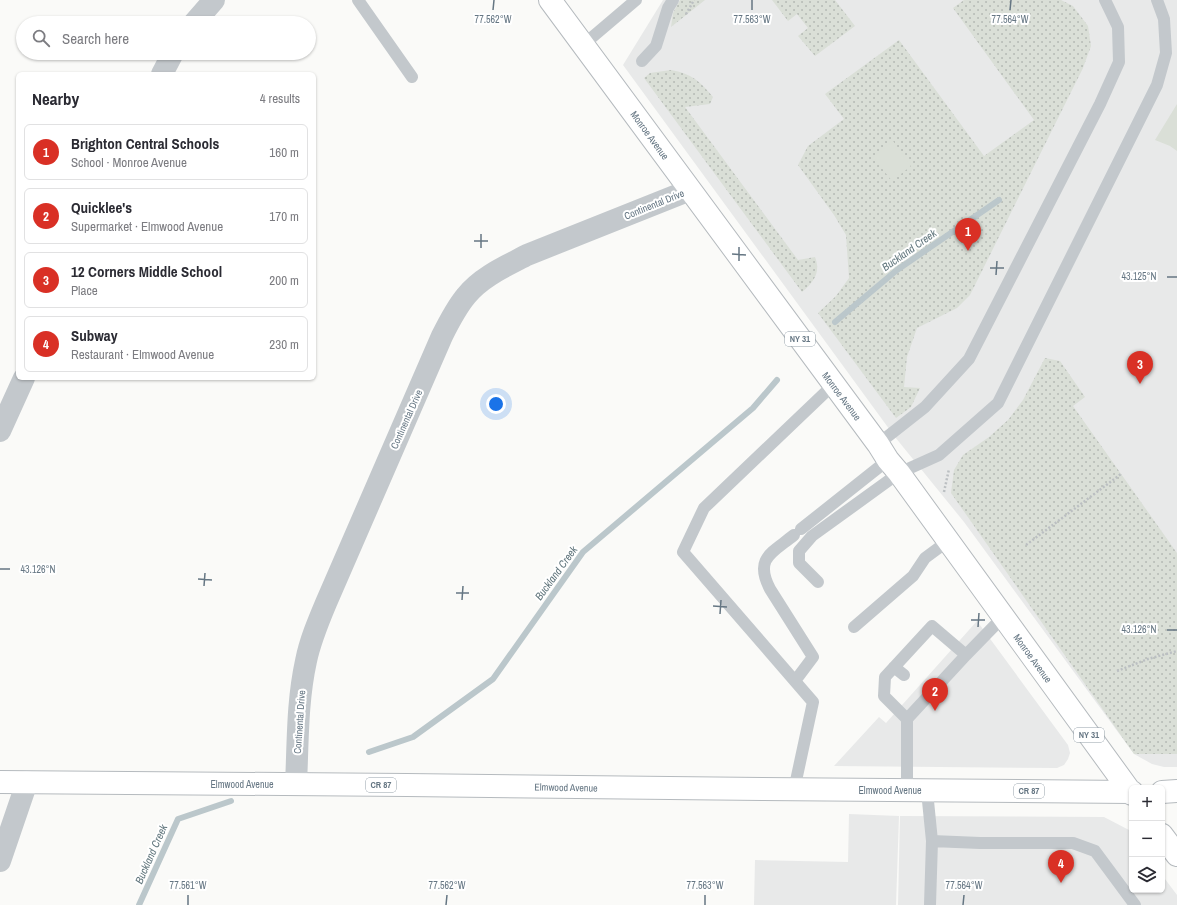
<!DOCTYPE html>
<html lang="en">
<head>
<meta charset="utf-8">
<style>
  :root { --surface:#fff; --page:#f7f7f7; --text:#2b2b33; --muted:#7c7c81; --line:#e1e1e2; --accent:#d93025 }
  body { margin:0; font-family:"Archivo Narrow",sans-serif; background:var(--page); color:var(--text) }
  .controls { position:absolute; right:12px; bottom:12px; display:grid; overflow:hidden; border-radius:6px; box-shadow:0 1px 3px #0004 }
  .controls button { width:36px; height:36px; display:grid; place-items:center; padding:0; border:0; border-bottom:1px solid var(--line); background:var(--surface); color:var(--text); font:20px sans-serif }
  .you { position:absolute; left:496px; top:404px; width:14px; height:14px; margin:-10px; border:3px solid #fff; border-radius:50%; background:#1a73e8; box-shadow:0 0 0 6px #1a73e833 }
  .badge { display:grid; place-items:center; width:26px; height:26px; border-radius:50%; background:var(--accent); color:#fff; font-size:13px; font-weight:700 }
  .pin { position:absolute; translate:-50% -33px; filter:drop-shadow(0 1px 2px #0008) }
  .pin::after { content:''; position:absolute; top:21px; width:14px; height:12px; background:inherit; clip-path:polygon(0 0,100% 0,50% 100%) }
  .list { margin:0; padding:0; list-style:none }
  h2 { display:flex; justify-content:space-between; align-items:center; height:52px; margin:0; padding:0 16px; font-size:17px }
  h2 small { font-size:13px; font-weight:400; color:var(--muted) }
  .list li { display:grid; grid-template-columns:26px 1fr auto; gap:12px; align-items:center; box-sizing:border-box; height:56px; margin:0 8px 8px; padding:0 8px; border:1px solid var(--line); border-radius:6px }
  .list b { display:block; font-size:15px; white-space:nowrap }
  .list p { margin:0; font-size:13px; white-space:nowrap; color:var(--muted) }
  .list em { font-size:13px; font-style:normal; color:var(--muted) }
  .icon { flex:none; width:22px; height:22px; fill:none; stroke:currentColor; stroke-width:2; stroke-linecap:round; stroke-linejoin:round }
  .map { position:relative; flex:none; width:1177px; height:905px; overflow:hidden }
  .search { position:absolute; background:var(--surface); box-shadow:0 1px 3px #0004; left:16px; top:16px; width:300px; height:44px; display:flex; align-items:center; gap:10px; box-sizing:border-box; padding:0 14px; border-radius:22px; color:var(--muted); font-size:15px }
  .panel { position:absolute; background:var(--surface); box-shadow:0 1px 3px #0004; left:16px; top:72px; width:300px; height:308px; border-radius:6px }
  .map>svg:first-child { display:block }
  .built { fill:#e8e9e9 }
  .grass { fill:url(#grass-dots) }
  .park { fill:#dadfd7 }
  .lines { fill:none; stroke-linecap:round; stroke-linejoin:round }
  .stream { stroke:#bbc7cb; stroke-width:6 }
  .primary-casing { stroke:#b5babe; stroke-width:24 }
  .path { stroke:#bbbfc2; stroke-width:2.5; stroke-dasharray:2 2; stroke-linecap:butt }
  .service { stroke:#c3c8cc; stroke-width:12 }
  .minor { stroke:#c3c8cc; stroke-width:22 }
  .primary { stroke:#fff; stroke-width:22 }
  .ticks { fill:none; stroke:#657683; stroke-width:1.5 }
  .labels { text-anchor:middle; stroke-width:4; stroke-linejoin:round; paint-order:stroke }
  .shield { fill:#fff; stroke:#939fa8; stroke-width:1 }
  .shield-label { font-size:9px; font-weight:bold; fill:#657683 }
  .street-label { font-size:10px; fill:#657683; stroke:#fff }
  .water-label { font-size:11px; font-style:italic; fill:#60757c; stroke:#fff }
  .ticks-label { font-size:10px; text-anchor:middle; fill:#657683; stroke:#fff; stroke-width:4; stroke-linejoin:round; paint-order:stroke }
</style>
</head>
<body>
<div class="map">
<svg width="1177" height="905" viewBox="0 0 1177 905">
  <defs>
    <pattern id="grass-dots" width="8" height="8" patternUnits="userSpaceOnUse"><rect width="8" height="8" fill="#dadfd7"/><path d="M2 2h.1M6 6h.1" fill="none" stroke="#b4b9b4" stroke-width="1.8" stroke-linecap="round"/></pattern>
  </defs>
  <rect width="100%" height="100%" fill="#fafaf8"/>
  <path class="built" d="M663,0H1177V767H1164L1152,764L1134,754L964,522L895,437L623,65Z
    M977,621L1068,745L1070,753L1068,759L1064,765L1057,768L834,766L879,717L886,723Z
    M849,814L899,816L896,905H754L755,860L848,862Z
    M900,816L1104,817L1129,830L1132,834V890H1162V875L1177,895V905H898Z"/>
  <path class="grass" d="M680,0H705L671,27L673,13Z
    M772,0H835L855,26L815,56L798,36L808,28L797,14L788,21Z
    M964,0H1061L1073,6L1088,26L1091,46L1083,68L970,295L957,308L917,328L907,357L904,387L920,388L911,407L896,418L818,313L836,296L849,278L846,235L834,215L798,165L808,146L844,119L825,94L899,40L984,156L1034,120L953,8Z
    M671,70C691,73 701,82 713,97L710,104L685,107L798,260L815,257C821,272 814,282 802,292L644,78L650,73Z
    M1045,358L1060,361L1085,397L1073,406L1177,553V754H1134L951,493L954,470L963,455L989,437L1008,420L1023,400Z"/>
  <path class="park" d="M1177,104V151L1170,146L1155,140Z
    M893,141L911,166L892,181L873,157Z"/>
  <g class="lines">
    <path class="stream" d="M835,322L897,270L999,200
      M369,752L413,737L493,679L583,552L753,408L777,380
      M139,905L178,819L231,801"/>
    <defs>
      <path id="primary" d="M550,0L878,444L888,460L899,473L1132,794
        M0,782L407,785L762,789L1132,792
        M1162,792L1177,791
        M1162,835L1177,855"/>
    </defs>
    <use href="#primary" class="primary-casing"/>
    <path class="path" d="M686,14L694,0
      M944,492L949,469
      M1026,545L1121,474
      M1117,671L1148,659L1177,651"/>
    <path class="service" d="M358,0L412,77
      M583,45L636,0
      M642,61L656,46L668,8L673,0
      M878,444L925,407L969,359L1100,104L1119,62L1118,27L1105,0
      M801,529L888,460
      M794,535C772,553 754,558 770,589L813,657L795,681
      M818,582L799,563V551L812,536L899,473L939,455L998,403L1157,85L1166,53L1164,19L1157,0
      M854,627L913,576L925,558L948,541
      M966,655L1003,617
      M894,667L904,675
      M907,719L966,655L932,626L885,677L884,696L907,719V791
      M794,790L813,702L683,552L704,508L833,385
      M927,791L932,841L930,905
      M932,841L980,843H1073L1095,851L1135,905"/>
    <path class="minor" d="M194,23L214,0
      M162,74L173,53
      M0,431L24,378
      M296,784C298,743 297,702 306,661C310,641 318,622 326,603L442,336C449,322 456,308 466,296C481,277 506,266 527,255L690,190
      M0,861L27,782"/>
    <use href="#primary" class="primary"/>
  </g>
  <path class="ticks" d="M493,10L494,0M752,10V0M1010,10L1011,0M474,241H488M481,248V234M732,254L746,255M739,261V247M990,268H1004M996,275L997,261M1167,277H1177M0,569H10M198,579L212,580M204,586L205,573M456,593H469M462,600L463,586M713,606L727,607M720,614L721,600M971,620H985M978,627L979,613M1167,630H1177M188,905V895M446,905L447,895M705,905V895M963,905L964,895"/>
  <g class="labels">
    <g class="shield">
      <rect x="785" y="332" width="30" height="14" rx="3"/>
      <rect x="1074" y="728" width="30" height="14" rx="3"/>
      <rect x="366" y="778" width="30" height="14" rx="3"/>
      <rect x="1014" y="784" width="30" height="14" rx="3"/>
    </g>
    <g class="shield-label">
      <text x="800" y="342">NY 31</text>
      <text x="1089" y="738">NY 31</text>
      <text x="381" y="788">CR 87</text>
      <text x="1029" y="794">CR 87</text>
    </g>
    <g class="street-label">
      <text transform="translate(650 135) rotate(54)" y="4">Monroe Avenue</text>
      <text transform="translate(654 204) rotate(-22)" y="4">Continental Drive</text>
      <text transform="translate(842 396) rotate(53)" y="4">Monroe Avenue</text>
      <text transform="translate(406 419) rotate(-66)" y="4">Continental Drive</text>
      <text transform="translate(1033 658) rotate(54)" y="4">Monroe Avenue</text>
      <text transform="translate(299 722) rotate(-86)" y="4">Continental Drive</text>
      <text x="242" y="788">Elmwood Avenue</text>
      <text transform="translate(566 787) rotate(1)" y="4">Elmwood Avenue</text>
      <text x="890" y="794">Elmwood Avenue</text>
    </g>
    <g class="water-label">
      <text transform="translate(909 250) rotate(-35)" y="4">Buckland Creek</text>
      <text transform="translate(556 573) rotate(-54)" y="4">Buckland Creek</text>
      <text transform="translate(151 854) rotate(-66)" y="4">Buckland Creek</text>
    </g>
  </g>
  <g class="ticks-label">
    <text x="752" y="23">77.563°W</text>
    <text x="1010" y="23">77.564°W</text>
    <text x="493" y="23">77.562°W</text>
    <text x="1139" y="280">43.125°N</text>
    <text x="38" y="573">43.126°N</text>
    <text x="1139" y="633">43.126°N</text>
    <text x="188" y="889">77.561°W</text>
    <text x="447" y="889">77.562°W</text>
    <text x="705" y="889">77.563°W</text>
    <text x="964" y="889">77.564°W</text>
  </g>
</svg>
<div class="controls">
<button>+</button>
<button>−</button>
<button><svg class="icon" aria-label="layers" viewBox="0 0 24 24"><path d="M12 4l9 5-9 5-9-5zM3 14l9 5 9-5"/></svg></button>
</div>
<div class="you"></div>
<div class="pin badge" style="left:968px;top:251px">1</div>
<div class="pin badge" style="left:935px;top:711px">2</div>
<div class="pin badge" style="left:1140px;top:384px">3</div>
<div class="pin badge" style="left:1061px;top:883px">4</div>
<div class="search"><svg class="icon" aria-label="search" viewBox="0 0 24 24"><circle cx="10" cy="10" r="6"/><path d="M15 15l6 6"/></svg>Search here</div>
<section class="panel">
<h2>Nearby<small>4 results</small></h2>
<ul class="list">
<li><span class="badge">1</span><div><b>Brighton Central Schools</b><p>School · Monroe Avenue</p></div><em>160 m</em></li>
<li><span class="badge">2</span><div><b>Quicklee's</b><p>Supermarket · Elmwood Avenue</p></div><em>170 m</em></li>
<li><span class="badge">3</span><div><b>12 Corners Middle School</b><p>Place</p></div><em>200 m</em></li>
<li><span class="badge">4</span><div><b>Subway</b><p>Restaurant · Elmwood Avenue</p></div><em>230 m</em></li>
</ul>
</section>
</div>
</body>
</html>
